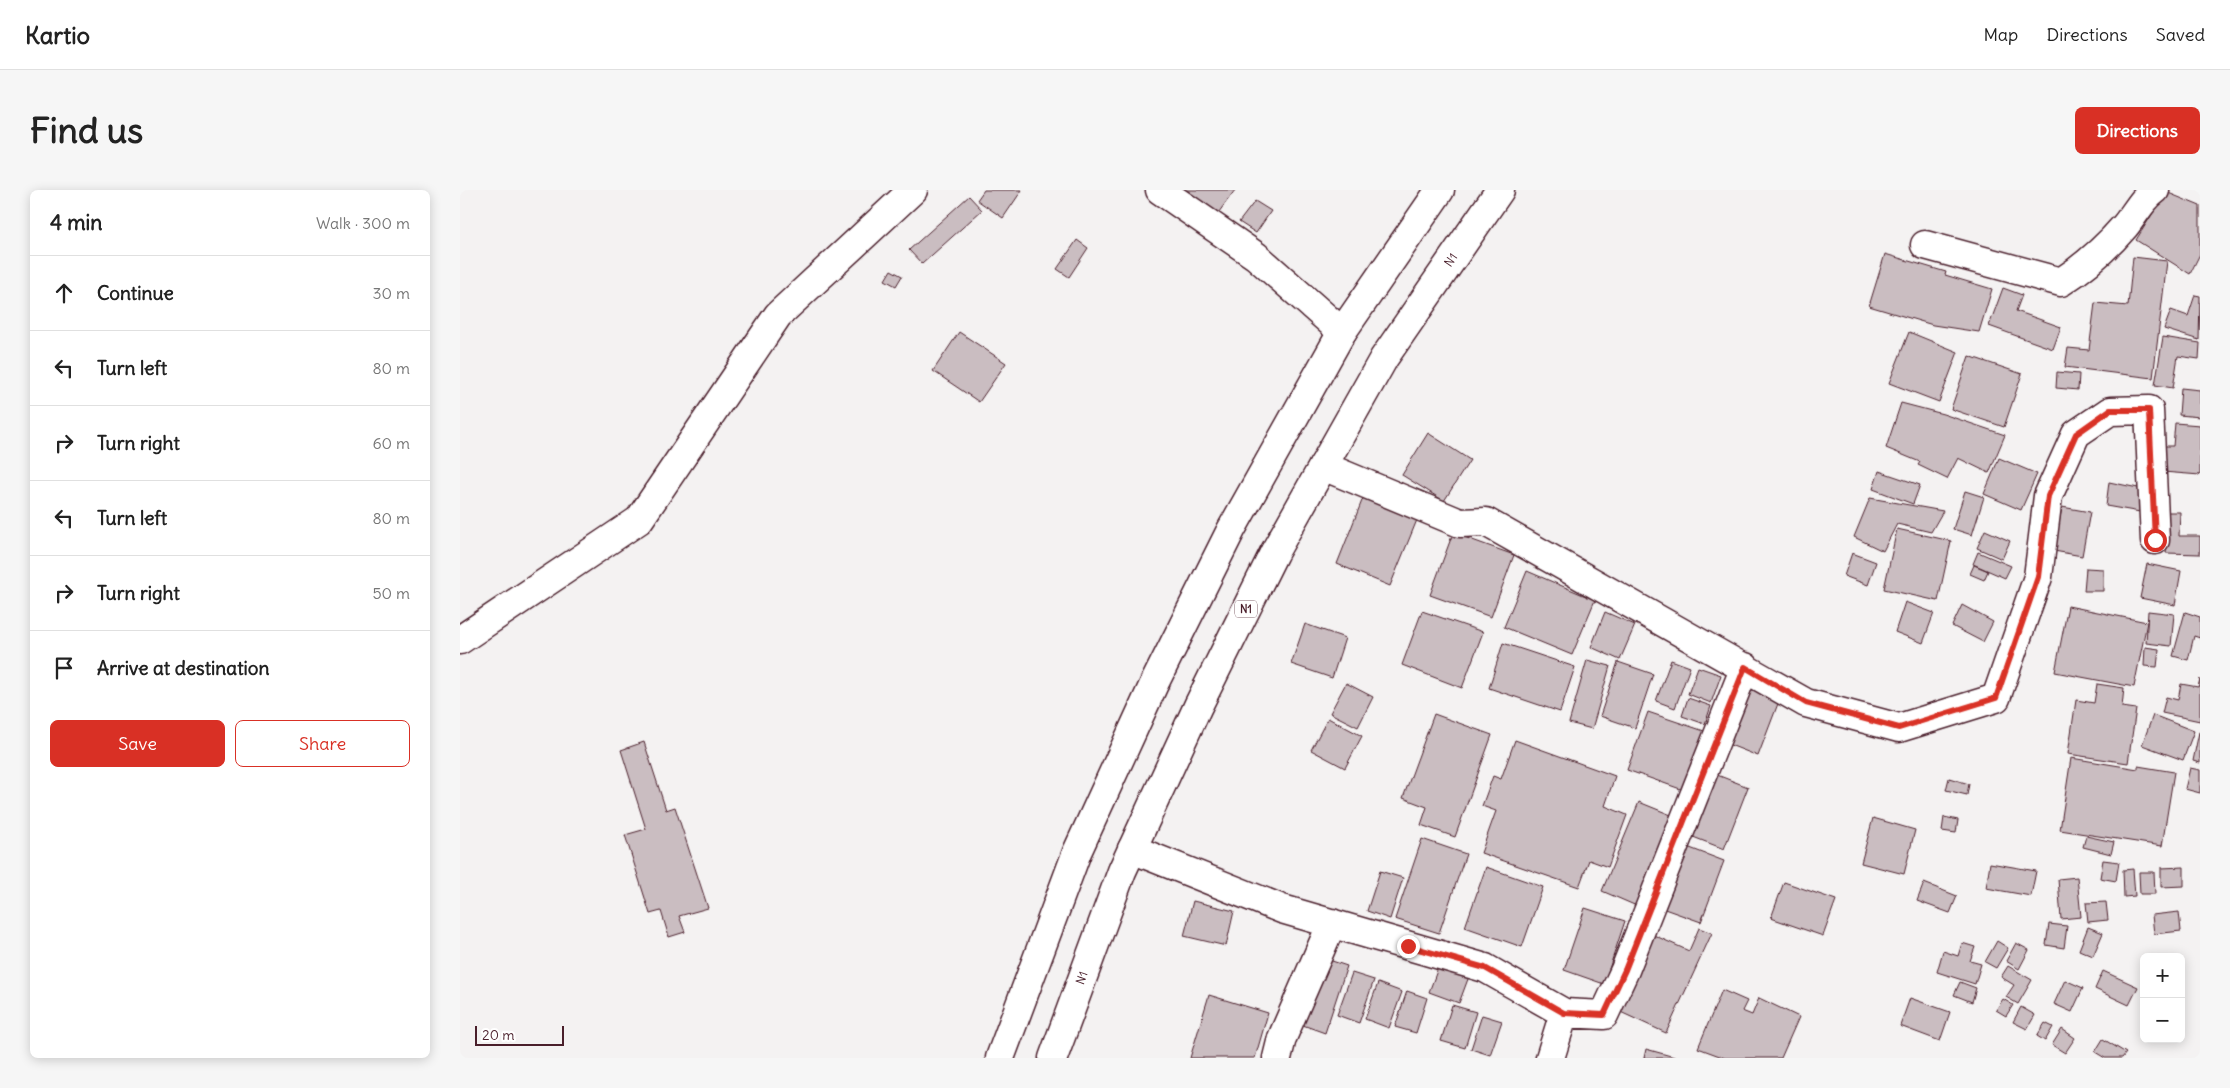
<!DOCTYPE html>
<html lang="en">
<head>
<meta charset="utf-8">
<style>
  :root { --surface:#fff; --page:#f6f6f6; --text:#222; --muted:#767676; --line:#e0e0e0; --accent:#d93025 }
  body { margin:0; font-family:Delius,sans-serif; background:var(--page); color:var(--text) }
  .controls { position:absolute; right:15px; bottom:15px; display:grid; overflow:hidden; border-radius:8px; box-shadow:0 2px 12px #0003 }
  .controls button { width:45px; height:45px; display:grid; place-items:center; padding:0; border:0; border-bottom:1px solid var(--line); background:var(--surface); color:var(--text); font:25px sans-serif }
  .scale { position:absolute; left:15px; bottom:12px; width:89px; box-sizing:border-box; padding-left:5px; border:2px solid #4a1f2b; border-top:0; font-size:14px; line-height:18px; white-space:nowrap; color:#4a1f2b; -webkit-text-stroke:4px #fff; paint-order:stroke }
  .stop { position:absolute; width:15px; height:15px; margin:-11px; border:4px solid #d93025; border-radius:50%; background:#fff }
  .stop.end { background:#d93025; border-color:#fff; box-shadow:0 1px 5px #0008 }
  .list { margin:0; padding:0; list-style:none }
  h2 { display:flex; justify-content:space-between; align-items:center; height:65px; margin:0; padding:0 20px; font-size:21px }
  h2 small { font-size:16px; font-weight:400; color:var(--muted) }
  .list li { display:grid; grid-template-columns:32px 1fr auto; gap:15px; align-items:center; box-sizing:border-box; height:75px; padding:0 20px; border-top:1px solid var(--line) }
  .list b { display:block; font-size:19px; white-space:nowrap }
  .list em { font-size:16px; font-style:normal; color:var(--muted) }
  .actions { display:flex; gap:10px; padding:15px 20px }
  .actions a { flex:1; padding:11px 0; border:1px solid var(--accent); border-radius:8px; text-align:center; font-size:18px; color:var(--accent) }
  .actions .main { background:var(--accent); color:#fff }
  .icon { flex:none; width:28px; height:28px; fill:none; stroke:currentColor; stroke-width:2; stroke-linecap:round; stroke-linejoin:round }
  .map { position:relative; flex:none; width:1740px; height:868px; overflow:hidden; border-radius:8px }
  header { display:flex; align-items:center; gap:30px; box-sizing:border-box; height:70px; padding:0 25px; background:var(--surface); border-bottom:1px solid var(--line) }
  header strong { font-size:24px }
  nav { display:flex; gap:28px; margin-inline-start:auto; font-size:18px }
  .intro { display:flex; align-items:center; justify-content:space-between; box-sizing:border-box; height:120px; padding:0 30px }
  h1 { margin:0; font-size:35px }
  .button { padding:12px 22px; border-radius:8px; background:var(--accent); color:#fff; font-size:18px; font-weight:700 }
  main { display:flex; gap:30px; padding:0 30px }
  aside { flex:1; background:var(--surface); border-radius:8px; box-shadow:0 2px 12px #0003 }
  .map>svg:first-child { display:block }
  .building { fill:#cabdc1; stroke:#4a1f2b }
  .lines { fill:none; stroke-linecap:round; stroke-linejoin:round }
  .street-casing { stroke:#4a1f2b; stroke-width:31 }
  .highway-casing { stroke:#4a1f2b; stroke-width:31 }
  .street { stroke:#fff; stroke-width:28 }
  .highway { stroke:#fff; stroke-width:28 }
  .route { stroke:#d93025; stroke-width:6 }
  .labels { text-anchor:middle; stroke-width:5; stroke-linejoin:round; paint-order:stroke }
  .shield { fill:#fff; stroke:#80626b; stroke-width:1 }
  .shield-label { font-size:11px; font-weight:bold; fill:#4a1f2b }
  .street-label { font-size:12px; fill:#4a1f2b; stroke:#fff }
</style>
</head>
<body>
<header>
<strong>Kartio</strong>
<nav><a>Map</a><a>Directions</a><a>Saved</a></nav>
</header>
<div class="intro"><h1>Find us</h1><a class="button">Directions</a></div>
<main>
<aside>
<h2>4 min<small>Walk · 300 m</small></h2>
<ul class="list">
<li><svg class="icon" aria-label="ahead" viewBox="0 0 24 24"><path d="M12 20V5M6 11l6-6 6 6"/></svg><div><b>Continue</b></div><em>30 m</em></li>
<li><svg class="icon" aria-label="left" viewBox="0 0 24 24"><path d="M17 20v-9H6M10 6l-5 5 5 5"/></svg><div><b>Turn left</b></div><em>80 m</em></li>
<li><svg class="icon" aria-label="right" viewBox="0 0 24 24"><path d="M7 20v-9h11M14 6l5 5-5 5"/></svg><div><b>Turn right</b></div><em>60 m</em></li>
<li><svg class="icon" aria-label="left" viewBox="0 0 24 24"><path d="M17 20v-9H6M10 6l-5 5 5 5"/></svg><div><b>Turn left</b></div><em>80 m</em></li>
<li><svg class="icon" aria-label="right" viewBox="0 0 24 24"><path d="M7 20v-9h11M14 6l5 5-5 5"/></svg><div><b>Turn right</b></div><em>50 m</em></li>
<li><svg class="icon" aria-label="arrive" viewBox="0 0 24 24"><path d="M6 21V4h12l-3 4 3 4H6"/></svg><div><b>Arrive at destination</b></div></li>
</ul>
<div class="actions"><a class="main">Save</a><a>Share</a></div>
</aside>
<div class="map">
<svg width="1740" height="868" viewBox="0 0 1740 868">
  <rect width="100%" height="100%" fill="#f4f2f2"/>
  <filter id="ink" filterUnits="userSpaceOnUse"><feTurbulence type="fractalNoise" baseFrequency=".02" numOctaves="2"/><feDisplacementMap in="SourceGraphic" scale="10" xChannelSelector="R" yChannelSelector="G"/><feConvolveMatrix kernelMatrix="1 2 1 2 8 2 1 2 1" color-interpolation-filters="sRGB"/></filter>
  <g filter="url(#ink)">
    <path class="building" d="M524,0H562L543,28L517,10Z
      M719,0H775L756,26Z
      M1706,2L1740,16V64L1730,84L1676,50Z
      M509,6L522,20L462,74L449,60Z
      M795,11L811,21L796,43L779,32Z
      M617,50L628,58L609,87L597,79Z
      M1425,64L1486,82L1485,85L1532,99L1519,142L1473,135L1409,116Z
      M1673,67L1707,71L1693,188L1605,177L1608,158L1629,160L1635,113L1668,116Z
      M431,80L442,86L436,96L425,90Z
      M1543,98L1562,105L1556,121L1601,137L1593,159L1529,136Z
      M1735,105L1740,106L1739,150L1704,139L1711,120L1728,126Z
      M499,142L546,173L519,212L473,181Z
      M1449,142L1498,162L1479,212L1429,193Z
      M1703,147L1740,153L1739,169L1718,166L1713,198L1695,195Z
      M1509,166L1562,184L1544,237L1491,219Z
      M1597,182L1619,184L1618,200L1596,198Z
      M1721,198L1740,200V227L1719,225Z
      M1441,213L1483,224L1545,245L1529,283L1498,268L1487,289L1458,275L1460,272L1426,258Z
      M1715,233L1740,235V285L1703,282L1705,256H1713Z
      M968,243L1010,270L984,311L942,285Z
      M1539,268L1577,284L1561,320L1524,304Z
      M1419,281L1460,295L1453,314L1413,299Z
      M1649,292L1683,299L1680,322L1646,316Z
      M1505,301L1524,307L1512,345L1493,339Z
      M905,303L959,325L930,396L877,374Z
      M1410,308L1483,321L1471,342L1437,334L1423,361L1394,347Z
      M1602,317L1630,322L1622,366L1594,361Z
      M1706,322H1720L1719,346H1740V364L1706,363Z
      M1437,339L1491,351L1478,411L1424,399Z
      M1525,340L1550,351L1542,369L1517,358Z
      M993,343L1054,365L1031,427L970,405Z
      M1518,362L1551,376L1545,388L1513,374Z
      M1392,363L1416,372L1408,395L1384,386Z
      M1687,374L1721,381L1715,415L1680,408Z
      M1514,375L1528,381L1524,390L1510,384Z
      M1626,378L1643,379V401H1624Z
      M1067,381L1135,410L1112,465L1044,437Z
      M1445,412L1474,423L1463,453L1435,442Z
      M1502,415L1533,432L1523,452L1492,436Z
      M1608,416L1687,432L1674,497L1595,482Z
      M962,421L1023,442L1002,498L942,475Z
      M1688,421L1714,424L1711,456L1686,453Z
      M1145,422L1175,435L1160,470L1131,457Z
      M1725,422L1740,427V448L1734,446L1728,470L1713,466Z
      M845,434L885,448L872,488L831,474Z
      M1043,453L1115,477L1100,522L1029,498Z
      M1685,457L1699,459L1697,477L1684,476Z
      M1127,470L1150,476L1132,539L1109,533Z
      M1211,470L1230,477L1215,518L1196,511Z
      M1158,472L1193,484L1175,538L1140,526Z
      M1238,477L1261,485L1251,513L1228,504Z
      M1740,489V531L1702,523L1706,507L1718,510L1721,494L1738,497Z
      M886,493L913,507L898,537L870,523Z
      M1637,494L1664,498L1662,517L1676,519L1668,573L1608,564L1616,510L1634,513Z
      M1287,497L1319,511L1298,566L1265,553Z
      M1228,508L1251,516L1245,534L1222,526Z
      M1188,522L1247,542L1226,601L1167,580Z
      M974,524L1032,545L995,647L961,635L967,617L943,608Z
      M1693,525L1734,541L1723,570L1682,555Z
      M868,528L902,546L885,578L851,560Z
      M1739,542H1740V573L1733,571Z
      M1055,550L1155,586L1145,616L1167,625L1148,677L1129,670L1119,697L1021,663L1036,621L1022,616L1033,586L1041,589Z
      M184,552L206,620L215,617L248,718L219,726L225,742L209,747L201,721L190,724L165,645L186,639L161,560Z
      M1611,568L1678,579V576L1714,582L1702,656L1600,640Z
      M1730,578L1740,580V603L1725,599Z
      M1252,583L1288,597L1264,659L1228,645Z
      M1489,588L1509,594L1507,605L1486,600Z
      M1179,612L1216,627L1179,717L1142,701Z
      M1484,627L1498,630L1496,643L1482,641Z
      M1413,628L1455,640L1444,684L1401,673Z
      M1626,646L1654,652L1651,664L1623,657Z
      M962,649L1006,664L979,743L935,729Z
      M1222,655L1264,671L1241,732L1199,717Z
      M1643,670L1659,672L1656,691L1640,688Z
      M1530,673L1576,681L1571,706L1526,698Z
      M1026,677L1083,697L1062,757L1005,737Z
      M1724,677V696L1701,697V678Z
      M1673,679L1675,706L1664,707L1663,680Z
      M920,681L943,688L930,729L907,721Z
      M1679,682H1694L1695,704H1680Z
      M1617,687L1621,727L1601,729L1598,689Z
      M1324,692L1376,710L1363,746L1311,728Z
      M1464,693L1497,706L1490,723L1457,711Z
      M733,711L774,721L766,756L724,746Z
      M1646,712L1648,730L1628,732L1626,713Z
      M1125,718L1165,731L1144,794L1104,780Z
      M1719,722L1721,741L1694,744L1692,725Z
      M1589,734L1607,736L1604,758L1586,755Z
      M1628,737L1643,743L1633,766L1619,760Z
      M1239,738L1252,743L1206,843L1154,819L1189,743L1229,761Z
      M1537,751L1548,758L1536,778L1525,772Z
      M1502,753L1515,757L1510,771L1521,774L1515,794L1477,782L1483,761L1498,766Z
      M1556,753L1569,760L1559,779L1546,771Z
      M863,768L887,776L865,843L840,834Z
      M981,770L1011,781L999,813L969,802Z
      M1548,776L1572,790L1558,814L1546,807L1554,795L1541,787Z
      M1643,781L1678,797L1669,815L1635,799Z
      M892,783L914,790L899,833L877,825Z
      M1605,790L1623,798L1612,822L1594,814Z
      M1500,792L1516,798L1512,812L1494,805Z
      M918,793L942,802L929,838L905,829Z
      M1262,800L1287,811L1282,821L1292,825L1299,808L1339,827L1321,868H1265L1238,858Z
      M947,801L967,808L956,843L935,837Z
      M749,805L808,823L795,868H730Z
      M1450,808L1490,822L1480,851L1440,836Z
      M1543,809L1553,815L1546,826L1536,820Z
      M992,815L1016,822L1005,858L981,851Z
      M1561,817L1575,825L1567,839L1553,832Z
      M1022,825L1042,831L1030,865L1011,859Z
      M1585,833L1593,837L1585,851L1577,846Z
      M1602,839L1615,848L1605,863L1592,855Z
      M1643,849L1666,863L1662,868H1645L1635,862Z
      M1186,859L1218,868H1184Z"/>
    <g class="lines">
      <defs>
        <path id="street" d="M700,0L796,66L882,142
          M1465,55L1601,92C1626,76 1646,58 1665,36C1675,24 1682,9 1695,0
          M863,276L1000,333L1026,332L1346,513L1439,538L1536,508L1578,387L1588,306L1616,244L1650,221L1689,220L1695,350
          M0,450L179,330L318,125L453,0
          M672,659L822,719L1025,778L1104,823
          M817,868L822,848L872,733
          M1090,868L1104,823L1144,825L1165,780L1285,477"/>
        <path id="highway" d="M540,868L617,662L694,494L771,340L882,142L980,0
          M593,868L662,681L738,516L814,363L924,168L1040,0"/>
      </defs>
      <use href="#street" class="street-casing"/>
      <use href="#highway" class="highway-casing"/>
      <use href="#street" class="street"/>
      <use href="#highway" class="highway"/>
    </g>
  </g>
  <g class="lines" filter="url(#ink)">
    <path class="route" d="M948,756L1025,778L1104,823L1144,825L1165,780L1285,477L1346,513L1439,538L1536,508L1578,387L1588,306L1616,244L1650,220H1689L1695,350"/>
  </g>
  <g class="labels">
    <rect class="shield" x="775" y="410.5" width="22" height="17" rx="4"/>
    <g class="shield-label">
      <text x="786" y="423">N1</text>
    </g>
    <g class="street-label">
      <text transform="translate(991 70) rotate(-55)" y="4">N1</text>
      <text transform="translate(622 788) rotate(-70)" y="4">N1</text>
    </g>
  </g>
</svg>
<div class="controls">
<button>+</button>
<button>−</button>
</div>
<div class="scale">20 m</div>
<div class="stop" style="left:1695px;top:350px"></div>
<div class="stop end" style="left:948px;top:756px"></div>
</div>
</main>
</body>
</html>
